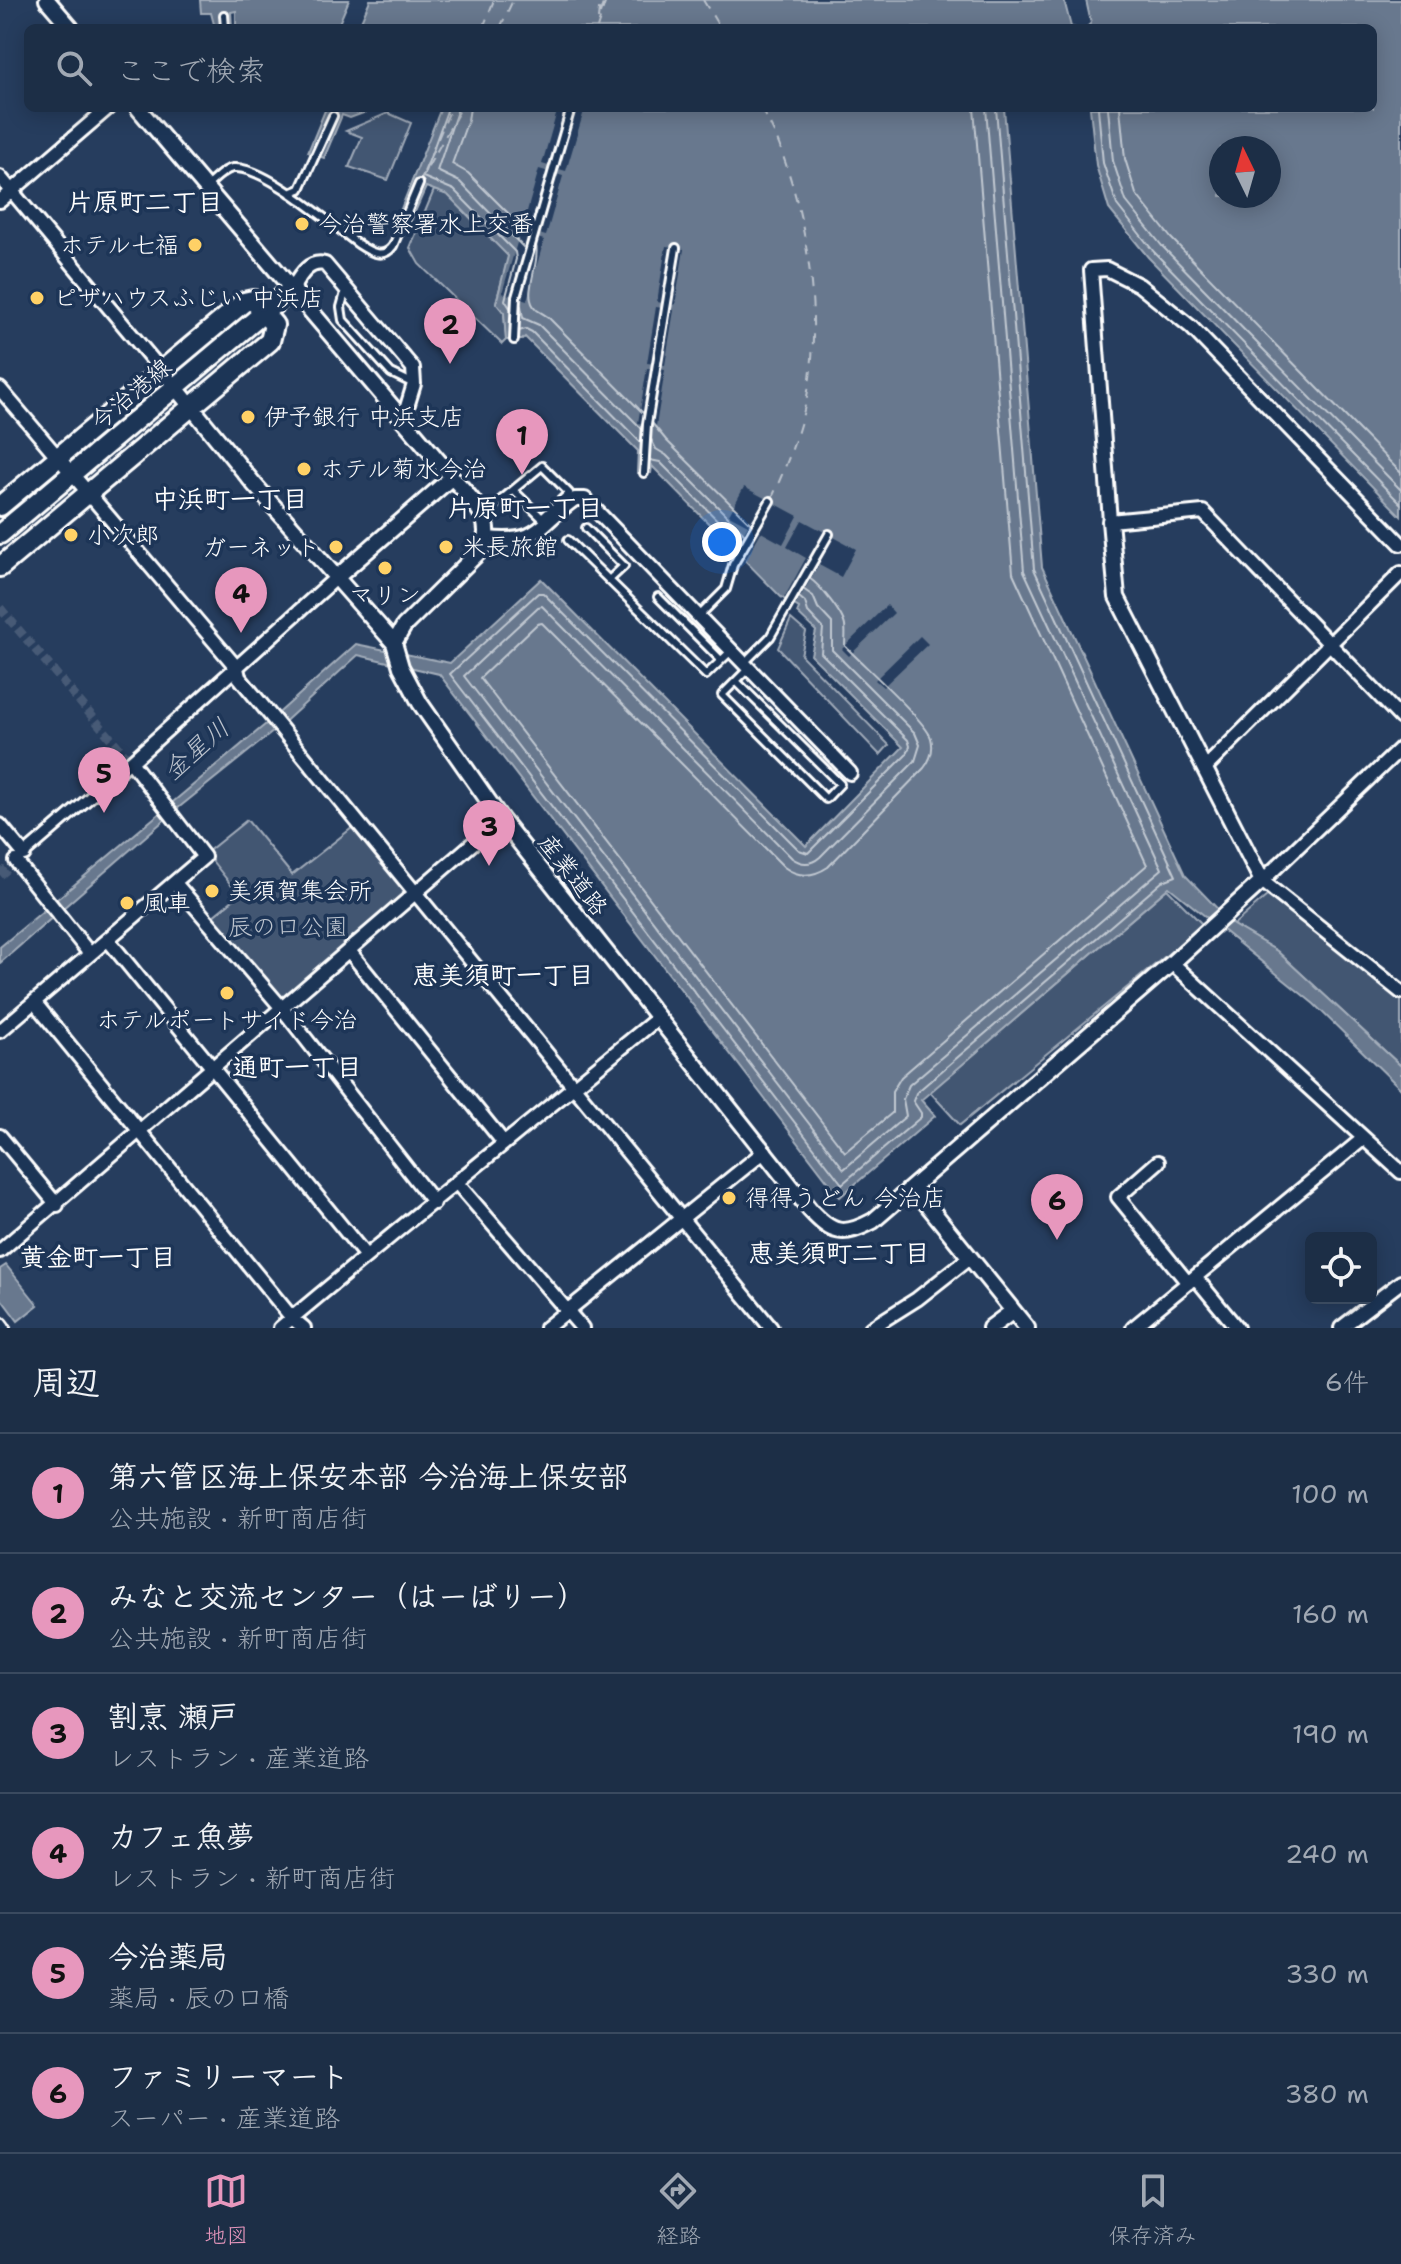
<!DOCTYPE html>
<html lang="ja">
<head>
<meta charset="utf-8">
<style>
  :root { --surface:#1c2e46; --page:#293a51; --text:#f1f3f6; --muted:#a0a8b3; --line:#3a4a5f; --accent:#e797bd }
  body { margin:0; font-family:"Shantell Sans","Klee One",sans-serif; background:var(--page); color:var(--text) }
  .controls { position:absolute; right:24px; bottom:24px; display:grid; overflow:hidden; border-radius:12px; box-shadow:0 4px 20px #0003 }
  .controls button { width:72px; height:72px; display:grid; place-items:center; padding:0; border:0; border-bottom:2px solid var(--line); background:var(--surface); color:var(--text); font:40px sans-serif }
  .compass { position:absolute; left:1209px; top:136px; width:72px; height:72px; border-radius:50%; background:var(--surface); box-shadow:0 4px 20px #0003; rotate:355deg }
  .you { position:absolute; left:722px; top:542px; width:28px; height:28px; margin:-20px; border:6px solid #fff; border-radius:50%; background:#1a73e8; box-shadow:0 0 0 12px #1a73e833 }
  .badge { display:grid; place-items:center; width:52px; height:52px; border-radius:50%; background:var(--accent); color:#111; font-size:26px; font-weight:700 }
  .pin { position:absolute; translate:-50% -66px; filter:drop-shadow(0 2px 4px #0008) }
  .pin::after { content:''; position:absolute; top:42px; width:28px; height:24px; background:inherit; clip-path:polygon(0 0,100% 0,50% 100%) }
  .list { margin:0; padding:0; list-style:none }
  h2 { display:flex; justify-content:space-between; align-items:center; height:104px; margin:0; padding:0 32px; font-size:34px }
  h2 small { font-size:26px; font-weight:400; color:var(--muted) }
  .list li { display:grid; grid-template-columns:52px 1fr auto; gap:24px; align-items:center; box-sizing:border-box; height:120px; padding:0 32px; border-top:2px solid var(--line) }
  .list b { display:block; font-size:30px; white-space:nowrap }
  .list p { margin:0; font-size:26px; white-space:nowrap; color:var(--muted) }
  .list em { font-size:26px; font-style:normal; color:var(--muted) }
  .icon { flex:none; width:44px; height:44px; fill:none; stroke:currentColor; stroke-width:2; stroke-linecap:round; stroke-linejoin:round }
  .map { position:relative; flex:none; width:1401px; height:1328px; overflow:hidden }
  .search { position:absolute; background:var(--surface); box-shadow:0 4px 20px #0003; left:24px; right:24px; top:24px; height:88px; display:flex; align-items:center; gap:20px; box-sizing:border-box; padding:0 28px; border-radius:12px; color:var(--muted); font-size:30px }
  .sheet { height:824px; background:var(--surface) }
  nav { display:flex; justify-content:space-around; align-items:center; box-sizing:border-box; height:112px; border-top:2px solid var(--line); background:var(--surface); font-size:22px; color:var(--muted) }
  nav a { display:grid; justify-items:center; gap:4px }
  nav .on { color:var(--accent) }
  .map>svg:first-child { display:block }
  .green { fill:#425672; stroke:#a0aab8; stroke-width:2 }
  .water { fill:#67788e; stroke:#a4aebb; stroke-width:2; fill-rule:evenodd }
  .pier { fill:#263d5e }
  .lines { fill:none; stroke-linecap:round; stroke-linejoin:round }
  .shore { stroke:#c2c9d2; stroke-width:2 }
  .ferry { stroke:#bbc2cc; stroke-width:2; stroke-dasharray:10 8; stroke-linecap:butt }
  .pedestrian-tunnel { stroke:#475a76; stroke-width:9; stroke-dasharray:9 4.5; stroke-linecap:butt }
  .service-casing { stroke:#fff; stroke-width:12 }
  .pedestrian-casing { stroke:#fff; stroke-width:15 }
  .minor-casing { stroke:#fff; stroke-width:18 }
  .tertiary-casing { stroke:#fff; stroke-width:20 }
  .primary-casing { stroke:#fff; stroke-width:24 }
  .service { stroke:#1d3557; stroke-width:6 }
  .pedestrian { stroke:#1d3557; stroke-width:9 }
  .minor { stroke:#1d3557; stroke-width:12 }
  .tertiary { stroke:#1d3557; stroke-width:14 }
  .primary { stroke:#1d3557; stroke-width:18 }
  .poi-dot { fill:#ffd166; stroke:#1d3557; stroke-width:3 }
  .labels { text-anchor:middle; stroke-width:7; stroke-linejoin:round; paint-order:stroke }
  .poi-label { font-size:24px; fill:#fff; stroke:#1d3557; text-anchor:start }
  .street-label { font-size:24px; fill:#fff; stroke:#1d3557 }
  .park-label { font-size:24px; fill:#bdc4ce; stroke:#1d3557 }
  .neighbourhood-label { font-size:26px; font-weight:bold; fill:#fff; stroke:#1d3557 }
  .water-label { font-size:26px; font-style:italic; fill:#bbc2cc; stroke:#1d3557 }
</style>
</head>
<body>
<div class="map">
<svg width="1401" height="1328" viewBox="0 0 1401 1328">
  <rect width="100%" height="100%" fill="#263d5e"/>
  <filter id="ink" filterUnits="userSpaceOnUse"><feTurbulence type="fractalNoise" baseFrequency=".0125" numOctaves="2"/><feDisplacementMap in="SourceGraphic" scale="16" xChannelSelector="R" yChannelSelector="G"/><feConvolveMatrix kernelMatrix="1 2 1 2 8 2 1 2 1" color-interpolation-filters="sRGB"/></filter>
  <g filter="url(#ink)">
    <path class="green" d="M388,113L411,123L388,180L349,167L362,137L346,131Z
      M434,190L448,195L509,256L496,302L504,313L506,340L502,344L419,264L410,248Z
      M791,619L806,632L801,655L889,745L880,755L778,648Z
      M247,820L292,875L352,828L406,894L281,1001L212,917L239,895L206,853Z
      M1167,889L1203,925L960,1125L930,1092Z
      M1267,896L1325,937L1401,998V1066L1277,951L1233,925Z"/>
    <path class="water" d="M200,0H349L337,28H236V11L231,12L232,28H215L211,13H201Z
      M370,0H1064L1071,27L1076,28H358Z
      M1086,0H1401V516L1148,257L1109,209L1096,165L1090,108H1373V28H1086L1091,23ZM1221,148H1269V196H1221Z
      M326,108H377L350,118L342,115L324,158L308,152Z
      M441,108H1004L1042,567L1185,875L1233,925L1277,951L1401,1066V1089L1314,1004L1169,887L921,1100L935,1116L840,1197L439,674L358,655L279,727L177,809L0,963V947L272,719L356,644L450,663L541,579L806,846L903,747L811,655L816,631L797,613L799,608L781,597L652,466L651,473H637L638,451L525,337L522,340H506L504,313L496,303L508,256L448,195L426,187L407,230L395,224Z
      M6,1265L38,1305L18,1321L0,1297V1269Z"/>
    <path class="pier" d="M558,108L584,111L566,171L542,164Z
      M539,169L563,176L546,236L522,229Z
      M520,233L544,240L527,300L502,293Z
      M666,246L684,249L675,305L657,302Z
      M656,307L674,310L665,365L647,363Z
      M647,368L665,370L656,426L638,423Z
      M744,487L798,516L783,544L761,532L743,564L732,553L748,525L729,515Z
      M802,520L856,549L841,577L819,565L796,605L784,598L806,558L787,547Z
      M887,605L894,613L849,656L842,649Z
      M920,636L928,644L883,687L875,680Z"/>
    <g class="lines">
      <path class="shore" d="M448,108L423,177L454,190L515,252L516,259L505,300L510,308
        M458,108L437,171L460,182L525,249
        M470,108L468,120L452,164L468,173L529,234
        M1098,108L1103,163L1117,205L1154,252L1401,504
        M1108,108L1113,161L1126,201L1162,246L1401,490
        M1120,108L1125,159L1136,194L1171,238L1401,473
        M536,245C541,265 520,296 537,310C540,312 544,314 548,317L644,414
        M521,306L523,318L539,325L642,429
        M519,331L526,329L532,332L641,443
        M652,423L666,440L751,524
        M651,439L656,449L666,455L745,534
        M650,460L660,462L740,543
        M809,578C820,585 843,614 845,626C846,633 845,640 845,646C861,663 926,721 931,738C934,749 931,759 924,768L828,867C813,877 799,878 784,867L542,623L537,624L480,678L845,1152L892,1113V1092L901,1077L1147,865L1013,573L974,108
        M803,589L813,596L818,608L832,623V650L915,733L920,745L915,761L820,857C811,865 802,865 792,858L542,606L538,607L464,676L844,1169L906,1116L903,1099L909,1085L1162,869L1024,571L986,108
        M799,597L805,602L808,612L823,628L821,653L908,740L910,746L907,754L808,853L799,850L543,593H538L450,674L842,1184L921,1117V1113L913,1101L916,1093L1163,881L1176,876L1034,569L996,108"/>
      <path class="ferry" d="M703,0L720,28
        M600,14L604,0
        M598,19L600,0
        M483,28L494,0
        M500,28L513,0
        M597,28L606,0
        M762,108C769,123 777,137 782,153C810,230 824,334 803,414C795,444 784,471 771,500
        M424,172L451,108
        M419,183L461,108"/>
      <path class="pedestrian-tunnel" d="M0,608L131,762
        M0,875L19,859"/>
      <defs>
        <path id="service" d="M224,15L225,28
          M207,186C214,180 224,169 233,168C264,165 332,225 358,244C370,252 383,260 393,246L419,184
          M290,193L300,189L333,116
          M346,289L341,307L343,320L391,373L414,384
          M514,340L516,297L571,108
          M644,473L647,424L676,248
          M483,515L542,466L569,493L542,518L513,490
          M586,528L624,566L609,580
          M568,540L706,675L732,650
          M658,597L721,660
          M699,616L726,589L733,565L770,501
          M744,663L770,637L829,534
          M736,681L722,695L826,799L840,784L736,681L749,668"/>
        <path id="pedestrian" d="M24,854L131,762"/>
        <path id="minor" d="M0,177L176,388
          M0,201L108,108
          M292,289C300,276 308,260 325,264L413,368L414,384L403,420
          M0,389L237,668L239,677L771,1328
          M487,538C540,544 537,526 575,499H585L850,773
          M1401,544L1191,327L1139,285L1107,269L1091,270L1110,521L1203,512L1401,718
          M1401,748L1262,881L1401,992
          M1205,768L1401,573
          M0,825L24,854
          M16,861L90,954
          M175,883L281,1007L434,1203
          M109,941L365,1255
          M350,952L504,1143
          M1172,963L1401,1172
          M35,1003L292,1318L304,1328
          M0,1031L204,857L131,762L336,578
          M0,1136L57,1205
          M1158,1162L1118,1197L1188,1283
          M457,1183L582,1328
          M0,1251L501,819
          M1195,1277L1237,1328
          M0,1324L3,1328
          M280,1328C405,1223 532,1121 658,1018
          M546,1328L765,1151
          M871,1328L917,1299L969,1258
          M1133,1328L1364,1138
          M1341,1328L1401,1282"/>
        <path id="tertiary" d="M47,0L71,28
          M138,108L452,477C470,498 500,523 479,552L404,626L394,643
          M176,388L254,484L394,643L401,667L420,703L501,819L810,1210C832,1234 843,1237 873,1221L1172,963L1262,881L1117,597L1110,521
          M336,578L452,477
          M913,1187L1027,1328
          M990,1328L1013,1311"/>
        <path id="primary" d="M0,506L244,302L253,300L274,325L270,341L0,567
          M0,534L292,289"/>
      </defs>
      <use href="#service" class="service-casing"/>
      <use href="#pedestrian" class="pedestrian-casing"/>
      <use href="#minor" class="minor-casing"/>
      <use href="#tertiary" class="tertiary-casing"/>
      <use href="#primary" class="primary-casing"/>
      <use href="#service" class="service"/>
      <use href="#pedestrian" class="pedestrian"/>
      <use href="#minor" class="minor"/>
      <use href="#tertiary" class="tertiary"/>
      <use href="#primary" class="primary"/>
    </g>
  </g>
  <g class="poi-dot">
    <circle cx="302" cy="224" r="8"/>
    <circle cx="195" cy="245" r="8"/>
    <circle cx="37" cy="298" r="8"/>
    <circle cx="248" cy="417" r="8"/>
    <circle cx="304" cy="469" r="8"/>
    <circle cx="71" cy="535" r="8"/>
    <circle cx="336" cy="547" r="8"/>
    <circle cx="446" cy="547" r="8"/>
    <circle cx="385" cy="568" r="8"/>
    <circle cx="212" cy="891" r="8"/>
    <circle cx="127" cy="903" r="8"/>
    <circle cx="227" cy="993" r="8"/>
    <circle cx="729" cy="1198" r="8"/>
  </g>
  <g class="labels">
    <g class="poi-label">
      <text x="318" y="232">今治警察署水上交番</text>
      <text x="179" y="253" text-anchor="end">ホテル七福</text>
      <text x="53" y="306">ピザハウスふじい 中浜店</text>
      <text x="264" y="425">伊予銀行 中浜支店</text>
      <text x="320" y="477">ホテル菊水今治</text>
      <text x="87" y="543">小次郎</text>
      <text x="320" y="555" text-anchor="end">ガーネット</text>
      <text x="462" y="555">米長旅館</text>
      <text x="385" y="603" text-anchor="middle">マリン</text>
      <text x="228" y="899">美須賀集会所</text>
      <text x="143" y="911">風車</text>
      <text x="227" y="1028" text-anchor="middle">ホテルポートサイド今治</text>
      <text x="745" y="1206">得得うどん 今治店</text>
    </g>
    <g class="street-label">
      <text transform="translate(131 394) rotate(-40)" y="8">今治港線</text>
      <text transform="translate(573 875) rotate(52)" y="8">産業道路</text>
    </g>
    <g class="park-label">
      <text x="288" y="935">辰の口公園</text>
    </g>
    <g class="neighbourhood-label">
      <text x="145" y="211">片原町二丁目</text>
      <text x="230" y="508">中浜町一丁目</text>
      <text x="525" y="517">片原町一丁目</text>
      <text x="503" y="984">恵美須町一丁目</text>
      <text x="297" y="1076">通町一丁目</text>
      <text x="839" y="1262">恵美須町二丁目</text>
      <text x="98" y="1266">黄金町一丁目</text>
    </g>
    <g class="water-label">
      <text transform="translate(196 749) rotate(-41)" y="9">金星川</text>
    </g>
  </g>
</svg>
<div class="controls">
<button><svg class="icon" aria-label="locate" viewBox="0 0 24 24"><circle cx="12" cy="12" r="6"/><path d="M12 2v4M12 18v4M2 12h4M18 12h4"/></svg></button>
</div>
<svg class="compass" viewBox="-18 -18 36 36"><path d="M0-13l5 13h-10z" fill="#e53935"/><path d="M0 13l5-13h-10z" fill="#a0a8b3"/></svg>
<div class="you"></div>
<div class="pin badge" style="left:522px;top:475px">1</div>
<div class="pin badge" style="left:450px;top:364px">2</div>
<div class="pin badge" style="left:489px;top:866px">3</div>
<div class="pin badge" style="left:241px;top:633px">4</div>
<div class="pin badge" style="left:104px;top:813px">5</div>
<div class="pin badge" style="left:1057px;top:1240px">6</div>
<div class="search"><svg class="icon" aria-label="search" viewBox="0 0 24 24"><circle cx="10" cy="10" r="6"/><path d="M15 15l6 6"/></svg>ここで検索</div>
</div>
<section class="sheet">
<h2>周辺<small>6件</small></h2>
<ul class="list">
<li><span class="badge">1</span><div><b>第六管区海上保安本部 今治海上保安部</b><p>公共施設 · 新町商店街</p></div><em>100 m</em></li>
<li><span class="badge">2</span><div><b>みなと交流センター（はーばりー）</b><p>公共施設 · 新町商店街</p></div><em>160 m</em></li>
<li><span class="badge">3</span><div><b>割烹 瀬戸</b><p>レストラン · 産業道路</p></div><em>190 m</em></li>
<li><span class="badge">4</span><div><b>カフェ魚夢</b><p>レストラン · 新町商店街</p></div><em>240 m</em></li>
<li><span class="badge">5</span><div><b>今治薬局</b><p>薬局 · 辰の口橋</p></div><em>330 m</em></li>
<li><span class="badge">6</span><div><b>ファミリーマート</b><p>スーパー · 産業道路</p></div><em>380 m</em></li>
</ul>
</section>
<nav>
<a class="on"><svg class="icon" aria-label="map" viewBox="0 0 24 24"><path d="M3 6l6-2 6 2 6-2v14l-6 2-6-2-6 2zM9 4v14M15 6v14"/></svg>地図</a>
<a><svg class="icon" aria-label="directions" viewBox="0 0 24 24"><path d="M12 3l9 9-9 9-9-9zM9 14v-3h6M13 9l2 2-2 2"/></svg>経路</a>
<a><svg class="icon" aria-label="saved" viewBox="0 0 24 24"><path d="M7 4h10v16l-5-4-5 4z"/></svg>保存済み</a>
</nav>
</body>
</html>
